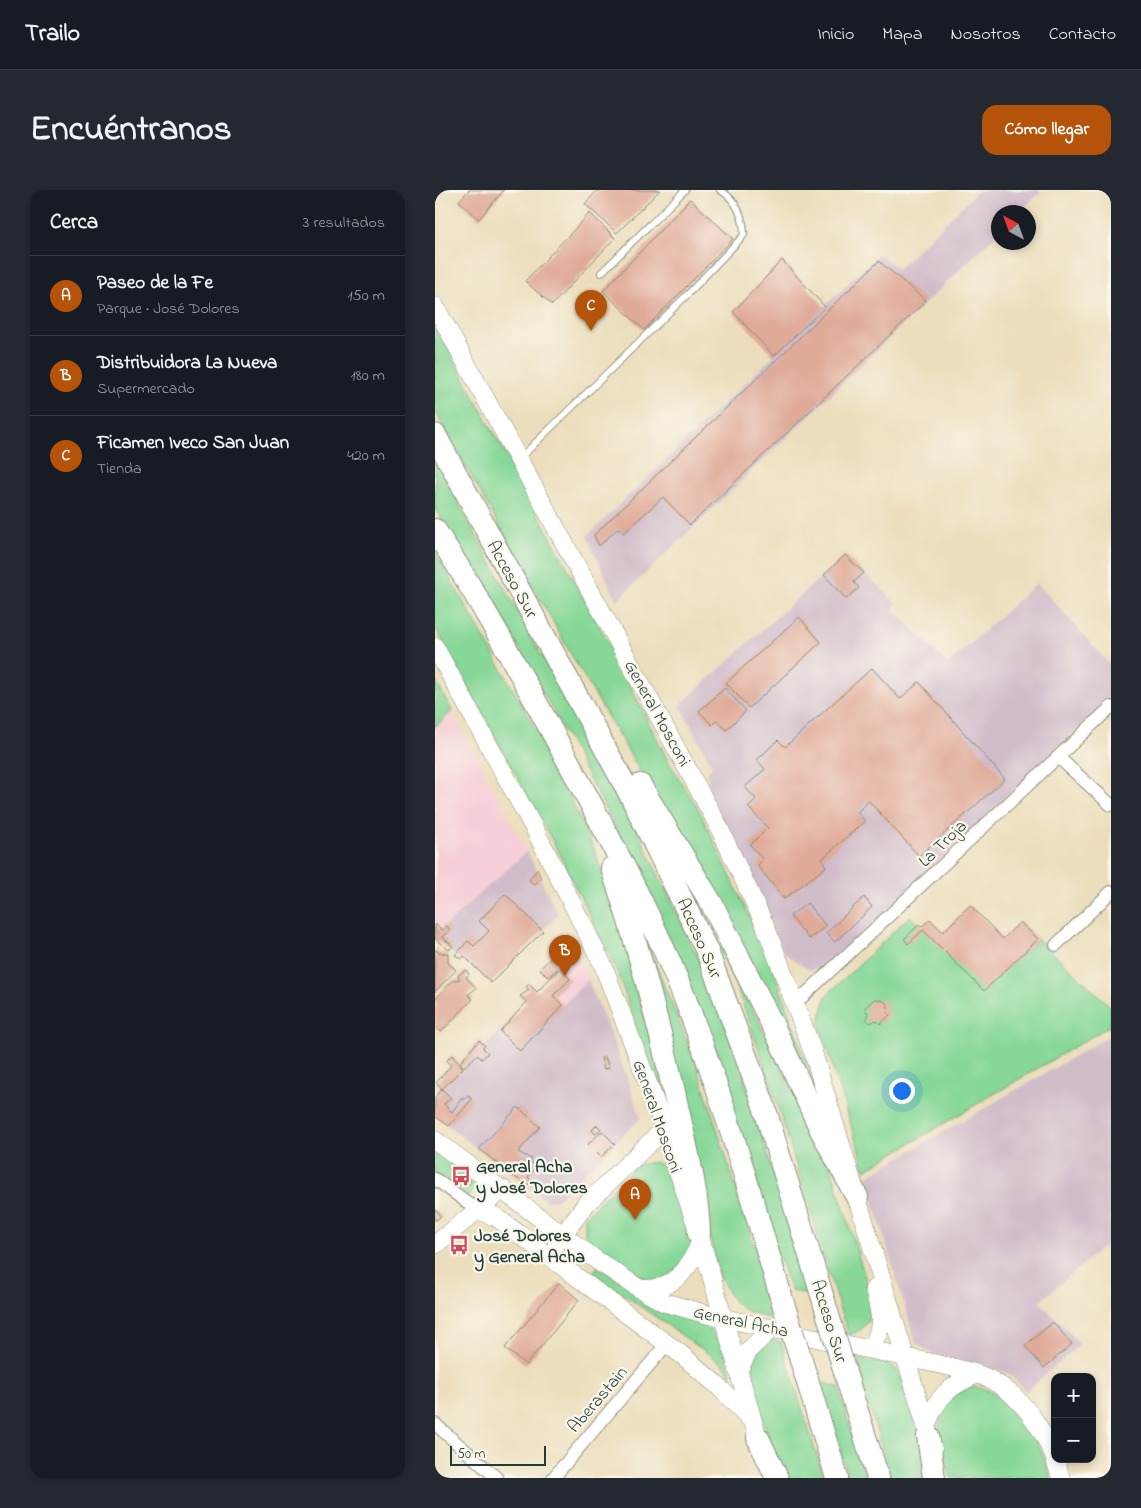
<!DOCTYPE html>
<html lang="es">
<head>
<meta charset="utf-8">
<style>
  :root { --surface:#171b24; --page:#242831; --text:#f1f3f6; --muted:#9ea1a6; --line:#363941; --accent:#b45309 }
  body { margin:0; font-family:"Indie Flower",sans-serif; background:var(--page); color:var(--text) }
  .controls { position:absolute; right:15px; bottom:15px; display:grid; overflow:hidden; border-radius:10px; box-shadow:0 2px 8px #0003 }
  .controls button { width:45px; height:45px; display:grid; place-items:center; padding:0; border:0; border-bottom:1px solid var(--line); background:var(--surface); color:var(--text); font:25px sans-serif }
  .compass { position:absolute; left:556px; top:15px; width:45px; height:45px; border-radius:50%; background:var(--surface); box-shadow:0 2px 8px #0003; rotate:319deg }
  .scale { position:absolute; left:15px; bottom:12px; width:96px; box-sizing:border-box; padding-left:5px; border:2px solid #1f3d34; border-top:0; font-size:14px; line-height:18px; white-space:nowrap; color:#1f3d34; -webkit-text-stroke:4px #fbf7ec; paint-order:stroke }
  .you { position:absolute; left:466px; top:900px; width:18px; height:18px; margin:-12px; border:4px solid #fff; border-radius:50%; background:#1a73e8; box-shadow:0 0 0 8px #1a73e833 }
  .badge { display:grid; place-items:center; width:32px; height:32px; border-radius:50%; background:var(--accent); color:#fff; font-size:16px; font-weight:700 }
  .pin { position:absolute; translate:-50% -41px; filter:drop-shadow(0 1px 2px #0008) }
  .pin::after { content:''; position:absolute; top:26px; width:18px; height:15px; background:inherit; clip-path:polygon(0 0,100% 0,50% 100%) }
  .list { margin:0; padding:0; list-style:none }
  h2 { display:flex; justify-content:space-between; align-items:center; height:65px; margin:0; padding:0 20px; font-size:21px }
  h2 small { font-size:16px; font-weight:400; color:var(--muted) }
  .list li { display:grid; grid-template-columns:32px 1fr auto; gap:15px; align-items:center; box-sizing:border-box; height:80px; padding:0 20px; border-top:1px solid var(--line) }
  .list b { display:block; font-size:19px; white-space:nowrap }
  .list p { margin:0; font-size:16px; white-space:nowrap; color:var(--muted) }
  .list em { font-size:16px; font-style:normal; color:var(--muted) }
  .map { position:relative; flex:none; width:676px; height:1288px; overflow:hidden; border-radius:15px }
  header { display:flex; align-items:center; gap:30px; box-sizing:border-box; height:70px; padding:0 25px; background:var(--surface); border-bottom:1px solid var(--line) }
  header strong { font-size:24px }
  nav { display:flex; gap:28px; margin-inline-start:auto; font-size:18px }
  .intro { display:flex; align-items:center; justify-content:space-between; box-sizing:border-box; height:120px; padding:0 30px }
  h1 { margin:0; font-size:35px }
  .button { padding:12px 22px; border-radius:15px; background:var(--accent); color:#fff; font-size:18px; font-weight:700 }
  main { display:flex; gap:30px; padding:0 30px }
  aside { flex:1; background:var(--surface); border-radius:15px; box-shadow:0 2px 8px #0003 }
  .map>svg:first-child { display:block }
  .built { fill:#f6cfd8 }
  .industrial { fill:#d1bdca }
  .green { fill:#87d898; stroke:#538a66 }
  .building { fill:#e0aa99 }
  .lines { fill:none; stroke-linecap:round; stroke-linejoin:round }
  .lane-casing { stroke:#868e78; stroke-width:8 }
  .street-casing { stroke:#868e78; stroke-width:14 }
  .secondary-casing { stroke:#868e78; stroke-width:19 }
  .highway-casing { stroke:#868e78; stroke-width:24 }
  .lane { stroke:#fff; stroke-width:6 }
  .street { stroke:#fff; stroke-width:12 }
  .secondary { stroke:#fff; stroke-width:18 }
  .highway { stroke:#fff; stroke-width:22 }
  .highway-bridge-casing { stroke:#868e78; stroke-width:24; stroke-linecap:butt }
  .highway-bridge { stroke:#fff; stroke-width:22 }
  .labels { text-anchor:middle; stroke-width:4.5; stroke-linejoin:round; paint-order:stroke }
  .street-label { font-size:18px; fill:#1f3d34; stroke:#fbf7ec }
  .poi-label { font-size:18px; font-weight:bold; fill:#1f3d34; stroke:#fbf7ec; text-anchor:start }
</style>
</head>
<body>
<header>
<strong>Trailo</strong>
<nav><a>Inicio</a><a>Mapa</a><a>Nosotros</a><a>Contacto</a></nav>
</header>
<div class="intro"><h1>Encuéntranos</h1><a class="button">Cómo llegar</a></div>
<main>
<aside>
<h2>Cerca<small>3 resultados</small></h2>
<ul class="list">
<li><span class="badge">A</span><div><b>Paseo de la Fe</b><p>Parque · José Dolores</p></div><em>150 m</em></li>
<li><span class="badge">B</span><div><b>Distribuidora La Nueva</b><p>Supermercado</p></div><em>180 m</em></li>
<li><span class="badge">C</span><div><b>Ficamen Iveco San Juan</b><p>Tienda</p></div><em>420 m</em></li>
</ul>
</aside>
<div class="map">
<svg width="676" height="1288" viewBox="0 0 676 1288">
  <rect width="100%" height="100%" fill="#fbf7ec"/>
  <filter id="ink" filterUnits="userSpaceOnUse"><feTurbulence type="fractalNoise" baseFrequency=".02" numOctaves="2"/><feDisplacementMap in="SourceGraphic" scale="10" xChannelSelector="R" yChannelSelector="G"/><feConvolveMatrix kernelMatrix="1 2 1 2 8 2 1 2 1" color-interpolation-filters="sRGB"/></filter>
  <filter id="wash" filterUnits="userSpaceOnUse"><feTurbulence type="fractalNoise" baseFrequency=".0096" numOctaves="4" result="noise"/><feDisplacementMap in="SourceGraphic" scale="20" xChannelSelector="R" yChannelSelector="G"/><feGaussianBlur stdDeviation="1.12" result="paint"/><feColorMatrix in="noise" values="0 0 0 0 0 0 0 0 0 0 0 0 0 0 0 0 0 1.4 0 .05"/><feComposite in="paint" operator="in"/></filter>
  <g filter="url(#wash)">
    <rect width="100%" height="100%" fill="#ecdebc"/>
    <path class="built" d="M17,521L92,661L0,745V537Z
      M140,762L153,789L85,861L65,841Z"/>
    <path class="industrial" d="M544,0H608L584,22H564L563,43L182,411L152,346L444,64L463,79Z
      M410,365L462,414L457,418L513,474L602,393L676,476V508L393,776L374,780L349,763L276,607L272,581L277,576L245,515Z
      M92,661L123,725L56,793L0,749V745Z
      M153,789L183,863L206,928L122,1009L111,1011L0,926V907L65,841L85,860Z
      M676,845V1050L596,1119L605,1112L645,1154L591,1202L573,1183L498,1164L481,1153L431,987Z"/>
    <path class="green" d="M0,135L174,454L233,571L264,620L335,770L387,915L211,591L137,466L0,221Z
      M0,270L203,642L288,820L377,1109L374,1105L356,1100L194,663L63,418L0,319Z
      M0,362L115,564L159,660L178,711L252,981L182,781L124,663L0,437Z
      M0,490L17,521L0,537Z
      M236,654L397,980L437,1110C433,1128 436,1138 414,1145L404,1117C373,1014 343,910 306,809C286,757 260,708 235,658Z
      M475,726L549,800L603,749L676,817V835L430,980L384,834L391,806Z
      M206,739L261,873L336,1108L339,1129C309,1122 298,1119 287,1088H284Z
      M0,961L39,989L41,998L34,1007L0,983Z
      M219,972L229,976L236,985L257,1052L252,1070L228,1089L215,1090L199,1084L159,1059L150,1044V1027L202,975Z
      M162,1077L234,1123L270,1134L286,1152L297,1186L288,1174L158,1083Z
      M338,1150L346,1152L389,1288H348L318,1203H320C316,1182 314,1160 338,1150Z
      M423,1169C433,1171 447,1171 457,1176C479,1188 489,1264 494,1288H456L428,1195Z
      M383,1192L404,1197L408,1215L431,1288H414Z
      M541,1197C581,1204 606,1254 616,1288H516C508,1261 491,1220 523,1203C529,1200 534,1197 541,1197Z"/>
    <g id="blocks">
      <path class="building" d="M34,0H69L44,29L24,11Z
        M163,0H225L182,43L150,14Z
        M255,9L298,49L209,140L168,101Z
        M155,23L180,48L117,115L90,91Z
        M347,70L390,117L339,166L298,122Z
        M444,71L491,111L255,335L228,307L189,343L183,338L164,356L159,345Z
        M410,365L429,383L419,392L424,398L411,409L389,385Z
        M364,427L386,452L314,518L291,493Z
        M437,478L465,509L484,492L570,589L484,666L434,611L422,622L430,631L387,669L391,677L349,709L323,676L327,668L315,655L333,638L313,617L321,609L310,597L330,579L322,570L343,550L350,557Z
        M290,498L311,521L291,540L282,530L277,535L264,521Z
        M102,679L106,688L99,695L94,690Z
        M70,704L108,741L56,793L29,766L26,769L20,765L33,751L39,756L54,741L44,731Z
        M429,707L437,717L400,752L391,743Z
        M372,713L391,736L374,749L355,726Z
        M535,715L568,749L585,732L603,749L549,801L488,740L473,754L469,749L484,735L486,737L495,729L508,742Z
        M0,734L6,740L11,735L15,740L7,747L18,756L14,760L0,749Z
        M132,744L135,750L126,759L132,765L129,768L132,771L125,778L135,789L118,806L128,815L85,861L65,841L92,812L85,806L94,800L91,797L94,794L102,802L123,780L122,779L113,787L105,779L125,758L122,755Z
        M0,759L4,763H13V773L21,780L0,802Z
        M30,780L34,784L31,787L41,798L33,805L38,809L6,842L0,837V809L17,791L25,789L23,786Z
        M439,809L449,811L453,815L451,821L455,825L445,834L441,830L435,833L431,829L433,823L429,819Z
        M44,850L50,856L48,858L53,863L47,869L42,865L29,877L25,873Z
        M17,865L28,878L7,899L16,908L9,914L17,922L27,908L29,910L33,906L37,909L14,936L0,926V907L7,899L1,893L16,875L11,871Z
        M170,867L174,878L169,879L166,868Z
        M83,917L105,937L83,962L97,969L95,971L101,977L93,987L96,991L92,996L44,959Z
        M162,935L166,939L160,944L157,940Z
        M167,941L180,954L166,967L153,954Z
        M29,985L36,991L32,996L25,991Z
        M0,1019L6,1026L0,1031Z
        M124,1093L144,1110L91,1175L70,1158Z
        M618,1132L637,1154L609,1178L590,1156Z"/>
    </g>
  </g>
  <g filter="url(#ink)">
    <use href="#blocks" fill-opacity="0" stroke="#868e78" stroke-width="1"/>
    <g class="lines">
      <defs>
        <path id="lane" d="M166,83L250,0
          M85,268L253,104L309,45C309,27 301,9 285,0"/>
        <path id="street" d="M623,567L676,615
          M621,755L676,702
          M361,813L676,517
          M0,989L43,1020
          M0,1234L62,1288
          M118,1288L232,1154"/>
        <path id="secondary" d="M0,116L282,633L330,735L378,862L498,1259
          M0,457L100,640L168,775L219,909L266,1050L326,1259
          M0,950L160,1069L205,1099L228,1112L274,1125L516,1177C528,1180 540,1182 550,1187C584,1202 606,1236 620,1268
          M43,1020L61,1027L247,1165L283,1196L315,1229
          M122,1053L151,1014L229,939
          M0,1055L68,999
          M205,1099C239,1101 255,1079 266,1050
          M433,1159C451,1140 445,1122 439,1099
          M303,1181L314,1160L337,1138
          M491,1236C502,1207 513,1196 543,1184
          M620,1269L626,1288"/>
        <path id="highway" d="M0,245L197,608L272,761L328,913L390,1115
          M0,340C49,415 91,494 134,573C176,651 219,730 252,814C289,910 317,1010 347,1110
          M205,595L278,716L341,842L386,940L422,1007
          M177,678C204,758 225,838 243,920C252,961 263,1002 264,1044
          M370,1183L402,1288
          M413,1192L443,1288
          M493,1246L499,1288
          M323,1248L342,1288"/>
      </defs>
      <use href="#lane" class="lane-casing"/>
      <use href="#street" class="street-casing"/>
      <use href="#secondary" class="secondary-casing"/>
      <use href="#highway" class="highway-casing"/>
      <use href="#lane" class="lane"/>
      <use href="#street" class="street"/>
      <use href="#secondary" class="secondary"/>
      <use href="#highway" class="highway"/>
      <defs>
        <path id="highway-bridge" d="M347,1110L370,1183
          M390,1115L413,1192"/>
      </defs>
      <use href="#highway-bridge" class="highway-bridge-casing"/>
      <use href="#highway-bridge" class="highway-bridge"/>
    </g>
  </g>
  <defs>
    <symbol id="bus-bare" viewBox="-9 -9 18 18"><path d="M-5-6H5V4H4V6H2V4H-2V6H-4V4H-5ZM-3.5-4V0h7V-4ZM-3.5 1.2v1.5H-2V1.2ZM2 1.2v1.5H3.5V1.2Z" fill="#d1495b" stroke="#fbf7ec" stroke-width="2.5" paint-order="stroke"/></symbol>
  </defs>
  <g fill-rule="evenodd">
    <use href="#bus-bare" x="12" y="972" width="28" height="28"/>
    <use href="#bus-bare" x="10" y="1041" width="28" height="28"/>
  </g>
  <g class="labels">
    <g class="street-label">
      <text transform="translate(78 389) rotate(61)" y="6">Acceso Sur</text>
      <text transform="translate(223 523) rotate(61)" y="6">General Mosconi</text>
      <text transform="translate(507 653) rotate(-44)" y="6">La Troja</text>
      <text transform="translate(265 748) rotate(66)" y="6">Acceso Sur</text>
      <text transform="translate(223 926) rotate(71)" y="6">General Mosconi</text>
      <text transform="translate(306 1131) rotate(12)" y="6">General Acha</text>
      <text transform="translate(395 1131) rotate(73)" y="6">Acceso Sur</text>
      <text transform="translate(162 1209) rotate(-49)" y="6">Aberastain</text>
    </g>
    <g class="poi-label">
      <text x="41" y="982">General Acha<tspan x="41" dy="21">y José Dolores</tspan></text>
      <text x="39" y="1051">José Dolores<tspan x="39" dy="21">y General Acha</tspan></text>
    </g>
  </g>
</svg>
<div class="controls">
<button>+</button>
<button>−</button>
</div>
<svg class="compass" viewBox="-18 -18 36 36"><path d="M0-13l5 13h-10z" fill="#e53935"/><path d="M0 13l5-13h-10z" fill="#9ea1a6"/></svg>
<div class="scale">50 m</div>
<div class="you"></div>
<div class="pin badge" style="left:200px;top:1030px">A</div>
<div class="pin badge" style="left:130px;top:786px">B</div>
<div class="pin badge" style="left:156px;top:141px">C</div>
</div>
</main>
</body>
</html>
